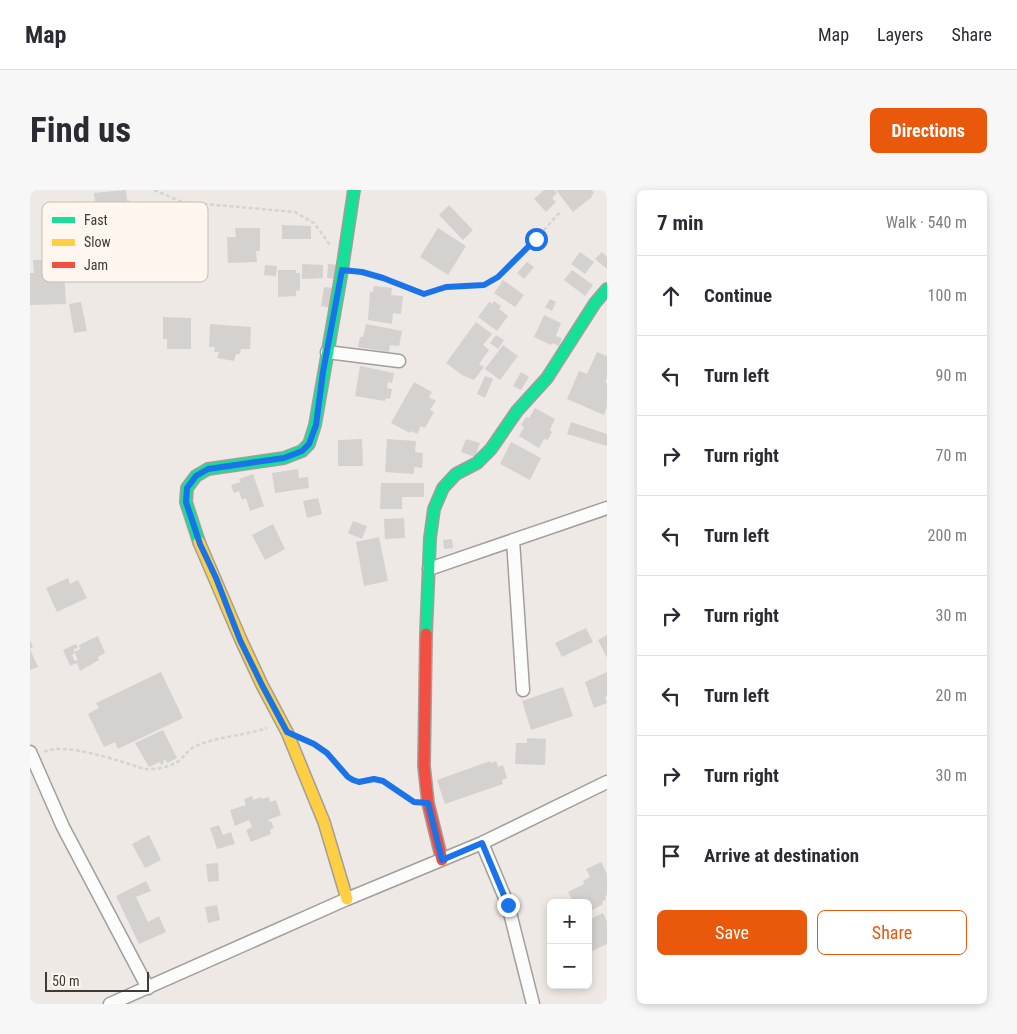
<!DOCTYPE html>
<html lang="en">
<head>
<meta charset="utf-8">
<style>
  :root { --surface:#fff; --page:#f7f7f7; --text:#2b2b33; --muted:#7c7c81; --line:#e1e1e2; --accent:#ea580c }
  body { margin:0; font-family:"Roboto Condensed",sans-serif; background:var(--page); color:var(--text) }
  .controls { position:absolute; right:15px; bottom:15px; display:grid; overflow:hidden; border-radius:8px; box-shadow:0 2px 8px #0003 }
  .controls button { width:45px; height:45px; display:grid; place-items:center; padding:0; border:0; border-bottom:1px solid var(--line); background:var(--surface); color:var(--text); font:25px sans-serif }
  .scale { position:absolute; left:15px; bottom:12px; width:104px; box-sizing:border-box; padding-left:5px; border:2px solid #3d3a37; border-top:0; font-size:14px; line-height:18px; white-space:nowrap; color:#3d3a37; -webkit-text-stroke:4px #fef6ef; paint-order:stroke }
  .stop { position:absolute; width:15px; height:15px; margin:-11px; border:4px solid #1a73e8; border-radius:50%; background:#fff }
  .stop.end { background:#1a73e8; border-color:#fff; box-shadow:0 1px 5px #0008 }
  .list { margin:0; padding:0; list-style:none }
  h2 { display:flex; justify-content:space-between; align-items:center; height:65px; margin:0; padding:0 20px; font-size:21px }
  h2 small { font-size:16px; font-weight:400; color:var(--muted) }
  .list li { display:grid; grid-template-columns:32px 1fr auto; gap:15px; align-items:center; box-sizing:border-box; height:80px; padding:0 20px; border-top:1px solid var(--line) }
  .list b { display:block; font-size:19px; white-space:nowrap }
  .list em { font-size:16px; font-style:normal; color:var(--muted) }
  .actions { display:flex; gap:10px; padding:15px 20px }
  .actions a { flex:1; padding:11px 0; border:1px solid var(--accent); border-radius:8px; text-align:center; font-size:18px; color:var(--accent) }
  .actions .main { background:var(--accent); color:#fff }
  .icon { flex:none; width:28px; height:28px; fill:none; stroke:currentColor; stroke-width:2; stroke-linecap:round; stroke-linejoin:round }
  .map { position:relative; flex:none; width:577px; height:814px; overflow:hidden; border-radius:8px }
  header { display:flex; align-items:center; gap:30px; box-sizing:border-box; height:70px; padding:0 25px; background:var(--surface); border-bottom:1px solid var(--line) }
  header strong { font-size:24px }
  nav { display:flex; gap:28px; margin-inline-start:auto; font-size:18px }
  .intro { display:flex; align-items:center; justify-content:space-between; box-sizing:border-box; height:120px; padding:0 30px }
  h1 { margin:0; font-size:35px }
  .button { padding:12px 22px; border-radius:8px; background:var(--accent); color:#fff; font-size:18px; font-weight:700 }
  main { display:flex; gap:30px; padding:0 30px }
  aside { flex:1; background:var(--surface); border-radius:8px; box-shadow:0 2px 8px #0003 }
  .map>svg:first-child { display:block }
  .building { fill:#d5d1ce }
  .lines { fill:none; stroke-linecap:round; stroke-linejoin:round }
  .street-casing { stroke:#a29e9b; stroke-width:15 }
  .fast-casing { stroke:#a29e9b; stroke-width:14 }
  .slow-casing { stroke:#a29e9b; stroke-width:14 }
  .jam-casing { stroke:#a29e9b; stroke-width:14 }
  .path { stroke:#d5d4d2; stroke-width:2.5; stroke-dasharray:4 2.5; stroke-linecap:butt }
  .street { stroke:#fcfcfb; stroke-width:12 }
  .fast { stroke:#16e098; stroke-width:11 }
  .slow { stroke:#ffcf43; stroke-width:11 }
  .jam { stroke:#f24e42; stroke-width:11 }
  .route { stroke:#1a73e8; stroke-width:6 }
  .key { fill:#fef6ef; stroke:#c4beb8; stroke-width:1 }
  .key-label { font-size:14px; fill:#3d3a37 }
</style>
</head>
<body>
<header>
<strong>Map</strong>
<nav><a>Map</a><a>Layers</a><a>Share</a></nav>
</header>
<div class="intro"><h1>Find us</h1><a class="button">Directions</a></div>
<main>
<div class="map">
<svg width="577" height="814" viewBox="0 0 577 814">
  <rect width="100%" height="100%" fill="#eee9e4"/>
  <path class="building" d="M96,0L97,11L99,10L101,32L99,33V38L68,41L64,3Z
    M514,0H524L527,3L522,8L526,12L516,22L504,9Z
    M526,0H562L564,3L561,6L562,7L543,22Z
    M419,15L443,40L433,50L409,25Z
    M252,35L281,36V49H252Z
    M205,38H230V61H226L227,72L198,73L197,47H206Z
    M408,38L436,56L418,85L390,67Z
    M550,62L564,72L555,84L541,74Z
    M572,62L577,67V79L565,69Z
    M3,70H17V81H34L36,114L0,115V83H4Z
    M497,72L504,77L494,89L487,83Z
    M272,74L293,75V88L272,89Z
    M298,74L308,75L306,89L297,88Z
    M235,75L247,76L246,86L234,85Z
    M248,80H266V83H270V100L266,101V106L248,107Z
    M542,80L563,95L555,106L534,90Z
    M473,90L494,105L485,117L464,103Z
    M344,96L362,98L361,105L373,106L371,124L363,123L362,134L338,130L340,102H343Z
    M294,97L304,98L301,118L291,116Z
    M520,109L526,112L522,121L515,117Z
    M464,111L471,116L469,119L478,126L467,141L448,127L459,112L462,114Z
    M51,112L57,141L44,143L39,114Z
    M514,125L531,133L526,146L532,148L529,156L522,153L521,155L504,147Z
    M133,127L161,128V159H137V149H133Z
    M446,132L462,144L453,155L459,160L449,174L454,177L444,190L432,185L416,173Z
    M180,134L221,137L220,159H211L210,164H206L204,171L187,168L189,162H184L185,157H179Z
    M336,134L372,141L369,156L360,155L359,162L328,157L330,147H333Z
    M466,145L474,150L468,159L460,153Z
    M473,155L488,166L470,190L455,179Z
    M567,162L577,166V188L575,192L577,193V216L574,225L537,209L549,181L557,184Z
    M330,176L364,183L362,193L358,192L357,198L362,199L360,209L356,208L355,211L325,206Z
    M491,182L499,187L491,200L483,196Z
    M455,186L463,189L455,208L447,204Z
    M384,192L402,202L399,207L406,211L400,220L404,222L395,238L391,236L387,244L381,241L380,243L361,233Z
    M505,218L525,229L520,240L522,242L518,250L514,249L509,258L489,246L494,237L491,235L496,227L499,228Z
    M541,232L577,244V256L537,244Z
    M332,249L333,276H308V250Z
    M357,249L386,251L385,262L393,263L392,278L384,277V284L355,282Z
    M436,249L450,253L445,267L431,262Z
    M481,252L511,268L500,290L470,274Z
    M268,279L269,288L278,287L279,298L245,303L242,283Z
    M223,284L234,316L220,321L216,308L212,310L209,301L204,303L201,295L211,292L209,289Z
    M351,293H394V307H372V319H350Z
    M288,308L292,324L277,328L273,311Z
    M374,328L375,348L355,349L354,329Z
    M323,331L337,336L332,349L318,343Z
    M243,334L255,359L235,370L222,345Z
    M349,347L358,391L334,396L326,352Z
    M422,349L423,358L414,359L413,350Z
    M38,388L40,394L48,390L57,408L27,422L16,398Z
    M556,438L563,452L532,467L525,453Z
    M577,445V468L568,450Z
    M68,446L75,463L68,467L69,470L50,481L47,473L40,476L33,460L46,454L48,458L44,459V464L42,465L45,471L48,470L44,462L50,459L49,455Z
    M0,450L3,457L0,459L8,477L0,480Z
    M131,482L153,528L88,559L85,552L74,557L58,524L69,518L66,513Z
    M577,482V506L575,507L577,513L564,518L555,492Z
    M533,497L543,526L501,540L492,511Z
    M133,540L147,568L137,573L135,569L133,571L134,573L131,575L130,572L119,577L105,553Z
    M497,548L516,549L515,575L485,574L486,553H497Z
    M460,571L461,573L466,571L468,577L473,575L477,588L472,590L473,594L415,614L407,590Z
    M222,606L223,610L231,607L232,609L239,607L240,612L246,610L251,625L238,630L239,632L241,631L244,638L240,640L241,644L221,652L216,640L222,637L219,630L205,636L200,620L216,615L214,609Z
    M189,635L193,645L201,642L205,654L187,659L180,638Z
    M119,645L131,670L115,678L102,654Z
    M571,672L577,684V705L575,706L576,709L572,712L573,714L562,720L560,716L558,717V713H549L547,709L543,711L538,702L554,694L553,691L560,687L556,679Z
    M188,673L189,691L178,692L176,674Z
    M116,691L121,701L106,707L118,732L129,726L136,742L109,754L86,706Z
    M187,715L190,730L178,733L175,717Z
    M573,723L577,732V754L558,763V730Z"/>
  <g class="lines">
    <defs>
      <path id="street" d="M297,162L369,171
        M483,350L493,500
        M399,379L577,318
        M0,562L33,637L118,798
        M452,653L478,715L503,814
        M80,814L317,709L452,653L577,592"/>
      <path id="fast" d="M169,352L156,312L157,298L166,286L178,279L254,268L272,261L279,254L285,235L312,80L324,0
        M396,444L400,348L404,319L413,298L426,284L447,273L461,259L487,221L517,188L565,113L577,99"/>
      <path id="slow" d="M169,352L211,450L232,495L257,542L294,632L317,709"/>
      <path id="jam" d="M396,444L394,576L398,613L412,670"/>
    </defs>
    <use href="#street" class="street-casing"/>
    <use href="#fast" class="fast-casing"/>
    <use href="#slow" class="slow-casing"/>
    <use href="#jam" class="jam-casing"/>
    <path class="path" d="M124,0L152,12L265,22L284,33L300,55
      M326,81L353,88L394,104L416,97L454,95L468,87L506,49L530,22
      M277,551L297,563L318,587L323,590L329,592L344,589L353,591L382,611
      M14,562C34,551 92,572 114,579C125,580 143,577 151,569C156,564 159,559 166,556C188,546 214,546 237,538"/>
    <use href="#street" class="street"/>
    <use href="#fast" class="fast"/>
    <use href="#slow" class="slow"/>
    <use href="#jam" class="jam"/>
  </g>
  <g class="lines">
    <path class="route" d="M478,715L452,653L412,670L398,613L384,612L353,591L344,589L329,592L323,590L318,587L297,563L284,554L257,542L232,495L210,450L186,388L170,354L156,312L157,298L166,286L178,279L254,268L272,261L279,254L286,235L293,182L312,80L332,82L353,88L394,104L416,97L454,95L468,87L506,49"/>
  </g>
  <rect x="12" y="12" width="166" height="80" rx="8" class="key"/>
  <rect x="22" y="27" width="23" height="6" fill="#16e098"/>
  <rect x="22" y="49" width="23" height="7" fill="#ffcf43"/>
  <rect x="22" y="72" width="23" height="6" fill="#f24e42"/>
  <g class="key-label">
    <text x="54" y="35">Fast</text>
    <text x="54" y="57">Slow</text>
    <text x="54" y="80">Jam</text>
  </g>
</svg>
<div class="controls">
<button>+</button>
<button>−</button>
</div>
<div class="scale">50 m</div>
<div class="stop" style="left:506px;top:49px"></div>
<div class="stop end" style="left:478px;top:715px"></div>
</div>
<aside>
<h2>7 min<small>Walk · 540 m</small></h2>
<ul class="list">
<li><svg class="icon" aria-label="ahead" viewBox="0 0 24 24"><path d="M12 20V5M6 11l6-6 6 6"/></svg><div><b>Continue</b></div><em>100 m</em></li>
<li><svg class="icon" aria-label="left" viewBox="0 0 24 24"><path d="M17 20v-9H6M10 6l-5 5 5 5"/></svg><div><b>Turn left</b></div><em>90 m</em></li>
<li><svg class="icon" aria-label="right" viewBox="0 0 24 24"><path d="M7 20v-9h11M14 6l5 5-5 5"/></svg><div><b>Turn right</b></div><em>70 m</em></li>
<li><svg class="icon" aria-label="left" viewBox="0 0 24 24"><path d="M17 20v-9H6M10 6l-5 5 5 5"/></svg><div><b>Turn left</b></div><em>200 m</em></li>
<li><svg class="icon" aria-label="right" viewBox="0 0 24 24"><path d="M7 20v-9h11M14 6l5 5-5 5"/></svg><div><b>Turn right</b></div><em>30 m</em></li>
<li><svg class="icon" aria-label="left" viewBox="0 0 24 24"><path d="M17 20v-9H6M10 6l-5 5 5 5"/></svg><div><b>Turn left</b></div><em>20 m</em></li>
<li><svg class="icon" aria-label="right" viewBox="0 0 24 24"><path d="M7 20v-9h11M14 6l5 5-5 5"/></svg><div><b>Turn right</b></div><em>30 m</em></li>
<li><svg class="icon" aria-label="arrive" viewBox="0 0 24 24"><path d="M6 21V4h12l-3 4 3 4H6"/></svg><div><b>Arrive at destination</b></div></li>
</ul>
<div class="actions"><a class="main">Save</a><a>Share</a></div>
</aside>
</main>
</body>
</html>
